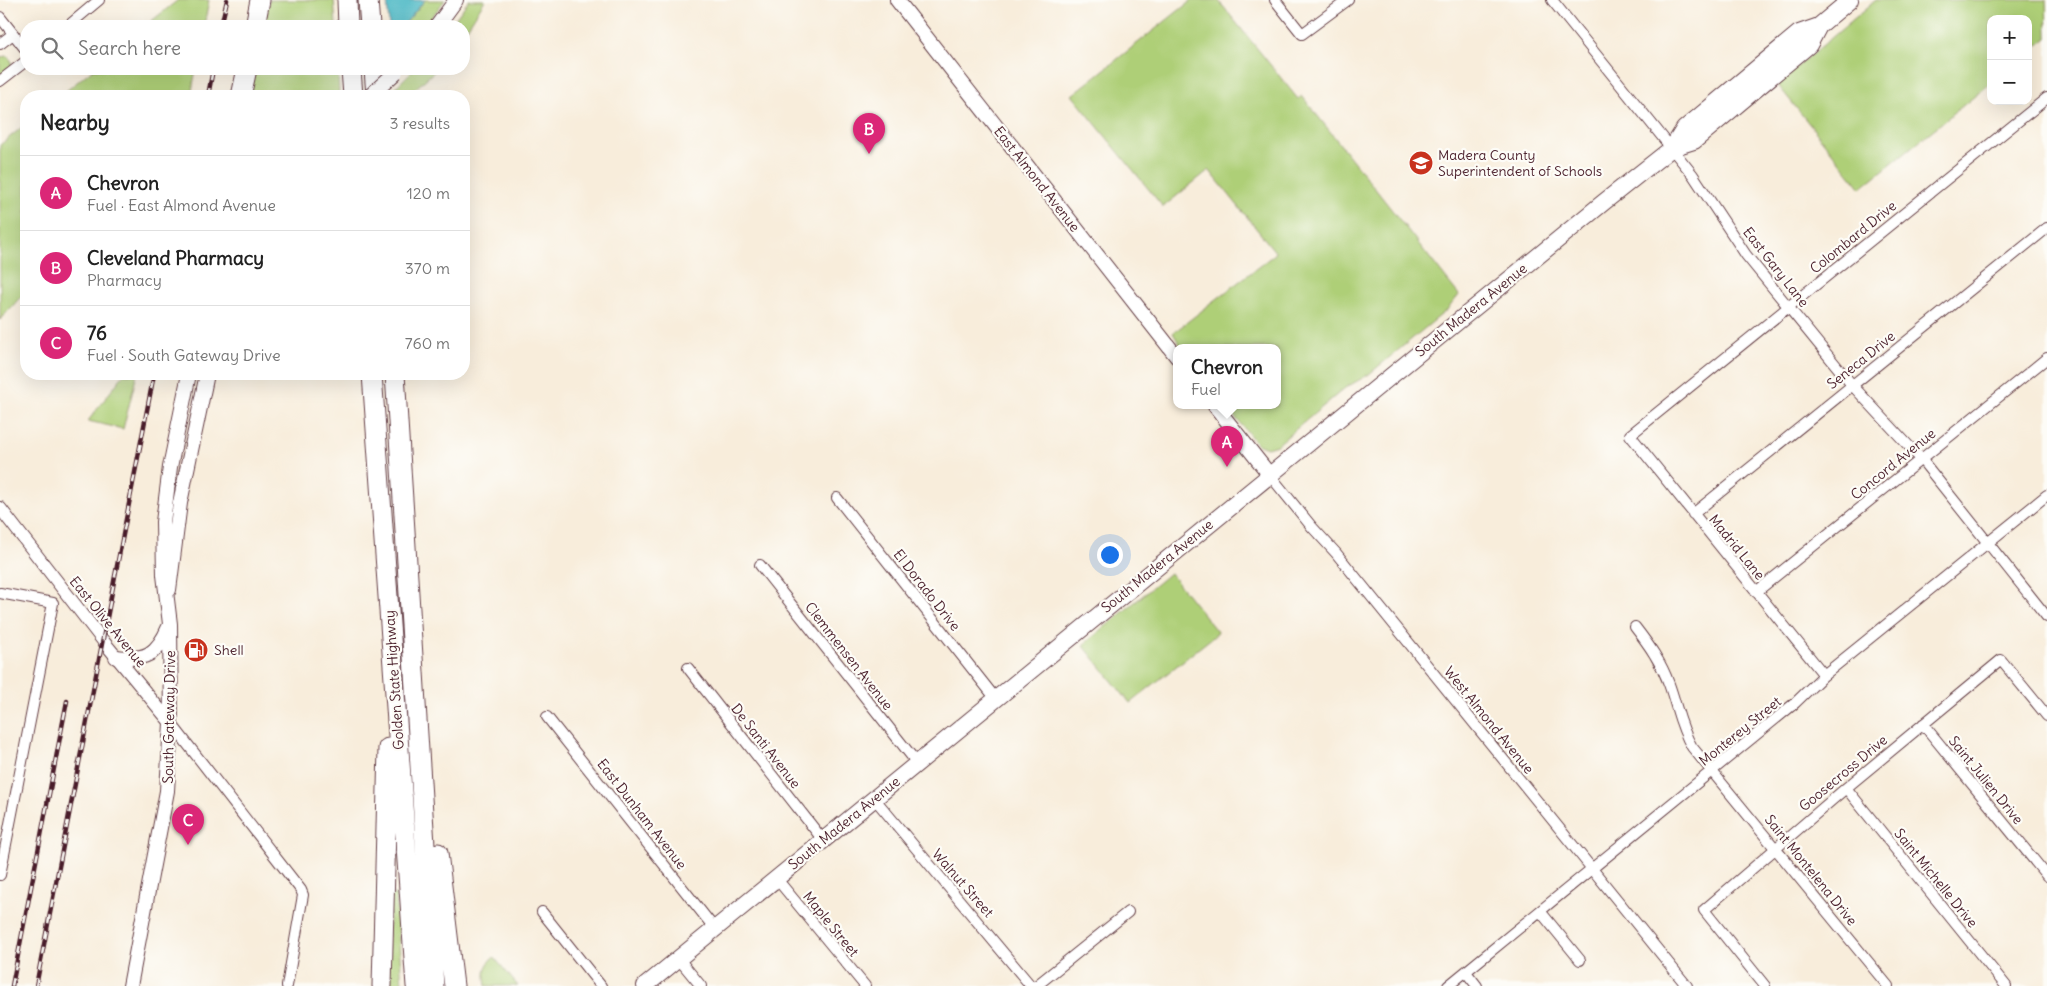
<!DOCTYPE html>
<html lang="en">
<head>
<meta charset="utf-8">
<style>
  :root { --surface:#fff; --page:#f6f6f6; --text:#222; --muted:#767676; --line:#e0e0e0; --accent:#db2777 }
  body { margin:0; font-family:Delius,sans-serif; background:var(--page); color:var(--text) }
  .controls { position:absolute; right:15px; top:15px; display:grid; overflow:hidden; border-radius:10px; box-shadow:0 5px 20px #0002 }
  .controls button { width:45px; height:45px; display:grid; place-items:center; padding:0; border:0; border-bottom:1px solid var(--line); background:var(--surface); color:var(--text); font:25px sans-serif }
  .you { position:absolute; left:1109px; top:554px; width:18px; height:18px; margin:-12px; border:4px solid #fff; border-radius:50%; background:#1a73e8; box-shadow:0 0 0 8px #1a73e833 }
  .badge { display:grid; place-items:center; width:32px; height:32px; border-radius:50%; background:var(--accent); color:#fff; font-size:16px; font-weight:700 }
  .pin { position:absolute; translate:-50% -41px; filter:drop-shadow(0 1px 2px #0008) }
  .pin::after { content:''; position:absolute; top:26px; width:18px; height:15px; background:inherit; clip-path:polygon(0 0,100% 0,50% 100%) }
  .popup { position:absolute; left:1173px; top:344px; width:108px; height:65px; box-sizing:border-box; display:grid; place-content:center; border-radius:10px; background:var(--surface); filter:drop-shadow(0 1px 4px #0005); font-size:16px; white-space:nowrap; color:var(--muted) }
  .popup b { font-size:19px; color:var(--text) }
  .popup::after { content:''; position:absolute; left:50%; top:100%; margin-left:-10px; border:10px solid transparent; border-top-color:var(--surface) }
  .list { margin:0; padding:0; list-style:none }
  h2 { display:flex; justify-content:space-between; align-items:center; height:65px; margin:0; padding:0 20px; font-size:21px }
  h2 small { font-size:16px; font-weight:400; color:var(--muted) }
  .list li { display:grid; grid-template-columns:32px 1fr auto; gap:15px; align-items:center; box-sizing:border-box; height:75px; padding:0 20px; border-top:1px solid var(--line) }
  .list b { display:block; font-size:19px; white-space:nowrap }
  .list p { margin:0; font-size:16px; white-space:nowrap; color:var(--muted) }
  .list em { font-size:16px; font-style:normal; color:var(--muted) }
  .icon { flex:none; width:28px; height:28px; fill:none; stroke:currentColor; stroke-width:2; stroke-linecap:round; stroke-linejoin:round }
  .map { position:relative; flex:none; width:2047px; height:986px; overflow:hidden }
  .search { position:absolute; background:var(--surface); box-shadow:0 5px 20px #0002; left:20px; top:20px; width:450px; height:55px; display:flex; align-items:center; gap:12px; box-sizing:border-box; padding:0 18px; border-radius:20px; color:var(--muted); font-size:19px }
  .panel { position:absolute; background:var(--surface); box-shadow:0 5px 20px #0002; left:20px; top:90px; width:450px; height:290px; border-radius:20px }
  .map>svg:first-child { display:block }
  .green { fill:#aecf77; stroke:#7c7751 }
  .water { fill:#49b7c4; stroke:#4a6b78 }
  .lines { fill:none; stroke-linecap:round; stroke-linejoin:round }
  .minor-casing { stroke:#643e45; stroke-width:12 }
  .tertiary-casing { stroke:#643e45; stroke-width:14 }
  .secondary-casing { stroke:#643e45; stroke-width:16 }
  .primary-casing { stroke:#643e45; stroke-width:18 }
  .motorway-casing { stroke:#643e45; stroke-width:21 }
  .minor { stroke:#fff; stroke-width:10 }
  .tertiary { stroke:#fff; stroke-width:12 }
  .secondary { stroke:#fff; stroke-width:14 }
  .primary { stroke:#fff; stroke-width:16 }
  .motorway { stroke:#fff; stroke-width:19 }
  .rail-casing { stroke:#4a1f2b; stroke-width:4.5 }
  .rail { stroke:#fdfcf7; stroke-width:2.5; stroke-dasharray:8; stroke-linecap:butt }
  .secondary-bridge-casing { stroke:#643e45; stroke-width:16; stroke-linecap:butt }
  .secondary-bridge { stroke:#fff; stroke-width:14 }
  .labels { text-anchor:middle; stroke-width:4.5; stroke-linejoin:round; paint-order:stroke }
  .poi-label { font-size:14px; fill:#4a1f2b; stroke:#fdfcf7; text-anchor:start }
  .street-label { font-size:14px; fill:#4a1f2b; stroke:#fdfcf7 }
</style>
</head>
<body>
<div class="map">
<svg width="2047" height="986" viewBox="0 0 2047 986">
  <rect width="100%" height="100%" fill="#fdfcf7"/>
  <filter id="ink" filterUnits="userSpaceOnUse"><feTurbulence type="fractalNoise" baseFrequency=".02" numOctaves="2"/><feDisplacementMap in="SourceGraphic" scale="10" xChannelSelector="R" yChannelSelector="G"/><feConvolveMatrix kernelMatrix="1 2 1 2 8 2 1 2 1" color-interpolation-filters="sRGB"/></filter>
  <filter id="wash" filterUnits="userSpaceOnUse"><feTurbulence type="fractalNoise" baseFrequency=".0096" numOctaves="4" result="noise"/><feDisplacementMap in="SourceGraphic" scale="20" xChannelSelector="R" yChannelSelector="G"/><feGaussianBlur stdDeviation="1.12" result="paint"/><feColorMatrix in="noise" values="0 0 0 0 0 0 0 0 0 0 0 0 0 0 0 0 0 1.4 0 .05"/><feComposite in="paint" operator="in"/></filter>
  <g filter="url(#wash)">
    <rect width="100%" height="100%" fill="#f8eddb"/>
    <path class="green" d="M178,0H209L204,26H145Z
      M269,0H334L336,26H263Z
      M425,0H445L425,26H403Z
      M469,0H485L464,33V26H450Z
      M1192,0H1218L1298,99L1302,96L1459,295L1447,310L1368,375L1345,388L1277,445L1267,448L1257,444L1226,406H1277V348H1182L1173,333L1276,253L1209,170L1163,207L1072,95Z
      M1876,0H2046L2047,38L2028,53V19H1991V83L1861,188L1777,84Z
      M7,56L11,60L12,65L0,76V57Z
      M93,69H196L191,96H60Z
      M255,69H338L339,96H249Z
      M414,69H437L407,96H393L392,91Z
      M26,124V291L0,320V145Z
      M124,374H137L123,429L88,421Z
      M1170,573L1218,633L1130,703L1083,645Z
      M396,894L402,986H386L390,895Z
      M494,957L518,986H486C484,972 484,966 494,957Z"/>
    <path class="water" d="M387,0H425L403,26H389Z"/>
  </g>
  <g filter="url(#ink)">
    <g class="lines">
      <defs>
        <path id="minor" d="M1275,0L1302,34L1348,0
          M1552,0L1693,175L1746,255L1852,385L1921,459L2047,617
          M0,17L26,50
          M68,26L99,0
          M0,44L13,34
          M0,81L26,61
          M1269,474L1312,527L1336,553L1687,986
          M837,498L996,699
          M1693,514L2047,228
          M760,565L917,763
          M1756,592L2047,358
          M0,593L53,603
          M1635,627C1649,645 1661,662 1669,684C1677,706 1680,727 1692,747L1888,986
          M688,668L823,840
          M1824,675L1630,435L2047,98
          M547,717L715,929
          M171,723L301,890L303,895L287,986
          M1923,724L2047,876
          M1846,788L2006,986
          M874,798L1031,986
          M0,875L53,603
          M776,878L865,986
          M1540,911L1580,960
          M542,912L601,986
          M678,958L701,986
          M1466,972L1477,986
          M1036,986L1128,912
          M1448,986L1795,703L1824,675L2047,495
          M1765,986L1704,910L1846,788L2001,660L2047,716"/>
        <path id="tertiary" d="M0,508L104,642L171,723"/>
        <path id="secondary" d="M897,0L1177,357
          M437,26L456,0
          M1215,406L1269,474
          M169,590L180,503L207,374
          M116,657C145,661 157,655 169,627
          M130,986L167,791L171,723L170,624L164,575L163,522L170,467L189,374"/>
        <path id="primary" d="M1672,148L1684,129L1691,123L1799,33L1819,26L1850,0
          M645,986L1604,202L1672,148L1694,141L1809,45L1819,26"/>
        <path id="motorway" d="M347,0L348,26
          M368,0L370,26
          M255,26L260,0
          M351,69L353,96
          M374,69L376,96
          M241,96L247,69
          M372,374L416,986
          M395,374L434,986
          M438,853L454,986
          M382,986L388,748"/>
      </defs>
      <use href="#minor" class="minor-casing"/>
      <use href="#tertiary" class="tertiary-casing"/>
      <use href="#secondary" class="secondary-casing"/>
      <use href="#primary" class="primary-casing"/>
      <use href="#motorway" class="motorway-casing"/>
      <use href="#minor" class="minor"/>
      <use href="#tertiary" class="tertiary"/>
      <use href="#secondary" class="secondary"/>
      <use href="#primary" class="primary"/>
      <use href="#motorway" class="motorway"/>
      <defs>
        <path id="rail" d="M221,26L227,0
          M208,96L213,69
          M12,986L67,701
          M36,986L154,374"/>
      </defs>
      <use href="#rail" class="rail-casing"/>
      <use href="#rail" class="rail"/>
      <defs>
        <path id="secondary-bridge" d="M370,96L396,72"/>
      </defs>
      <use href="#secondary-bridge" class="secondary-bridge-casing"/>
      <use href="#secondary-bridge" class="secondary-bridge"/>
    </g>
  </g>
  <defs>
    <symbol id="school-disc" viewBox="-11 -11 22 22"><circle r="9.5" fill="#c8321e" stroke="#fdfcf7"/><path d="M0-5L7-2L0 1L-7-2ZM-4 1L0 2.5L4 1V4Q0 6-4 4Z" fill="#fff"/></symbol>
    <symbol id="fuel-disc" viewBox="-11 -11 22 22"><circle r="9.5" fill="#c8321e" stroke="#fdfcf7"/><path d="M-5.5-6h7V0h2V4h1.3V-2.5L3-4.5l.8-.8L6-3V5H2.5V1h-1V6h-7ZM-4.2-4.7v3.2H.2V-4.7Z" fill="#fff"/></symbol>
  </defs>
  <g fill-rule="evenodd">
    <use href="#school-disc" x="1407" y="149" width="28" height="28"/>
    <use href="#fuel-disc" x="182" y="636" width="28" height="28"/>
  </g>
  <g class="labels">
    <g class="poi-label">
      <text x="1438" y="160">Madera County<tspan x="1438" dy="16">Superintendent of Schools</tspan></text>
      <text x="214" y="655">Shell</text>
    </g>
    <g class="street-label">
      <text transform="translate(1037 179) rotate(52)" y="5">East Almond Avenue</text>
      <text transform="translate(1853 237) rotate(-39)" y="5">Colombard Drive</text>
      <text transform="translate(1776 267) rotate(52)" y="5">East Gary Lane</text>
      <text transform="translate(1471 310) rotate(-39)" y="5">South Madera Avenue</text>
      <text transform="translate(1861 360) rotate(-39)" y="5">Seneca Drive</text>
      <text transform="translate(1893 464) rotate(-39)" y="5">Concord Avenue</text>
      <text transform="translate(1737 547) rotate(51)" y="5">Madrid Lane</text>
      <text transform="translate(1157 566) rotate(-39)" y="5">South Madera Avenue</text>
      <text transform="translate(927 590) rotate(52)" y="5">El Dorado Drive</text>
      <text transform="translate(108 622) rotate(51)" y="5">East Olive Avenue</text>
      <text transform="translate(849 656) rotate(52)" y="5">Clemmensen Avenue</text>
      <text transform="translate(394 680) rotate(-94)" y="5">Golden State Highway</text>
      <text transform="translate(169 717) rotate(-89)" y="5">South Gateway Drive</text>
      <text transform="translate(1489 720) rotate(51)" y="5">West Almond Avenue</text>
      <text transform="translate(1740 731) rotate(-39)" y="5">Monterey Street</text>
      <text transform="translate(766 746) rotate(52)" y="5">De Santi Avenue</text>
      <text transform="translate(1843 773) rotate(-40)" y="5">Goosecross Drive</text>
      <text transform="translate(1986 780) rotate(51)" y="5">Saint Julien Drive</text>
      <text transform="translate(642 814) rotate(52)" y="5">East Dunham Avenue</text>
      <text transform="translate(844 823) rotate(-39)" y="5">South Madera Avenue</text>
      <text transform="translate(1811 870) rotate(51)" y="5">Saint Montelena Drive</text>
      <text transform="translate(1936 878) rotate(51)" y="5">Saint Michelle Drive</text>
      <text transform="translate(963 883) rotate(49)" y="5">Walnut Street</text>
      <text transform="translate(831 924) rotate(51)" y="5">Maple Street</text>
    </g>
  </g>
</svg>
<div class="controls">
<button>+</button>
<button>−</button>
</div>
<div class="you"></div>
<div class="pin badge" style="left:1227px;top:467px">A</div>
<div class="popup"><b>Chevron</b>Fuel</div>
<div class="pin badge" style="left:869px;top:154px">B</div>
<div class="pin badge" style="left:188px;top:845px">C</div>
<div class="search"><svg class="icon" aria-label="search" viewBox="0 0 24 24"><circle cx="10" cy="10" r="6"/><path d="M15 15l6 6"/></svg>Search here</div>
<section class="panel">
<h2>Nearby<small>3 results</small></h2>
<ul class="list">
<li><span class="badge">A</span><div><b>Chevron</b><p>Fuel · East Almond Avenue</p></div><em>120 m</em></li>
<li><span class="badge">B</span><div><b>Cleveland Pharmacy</b><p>Pharmacy</p></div><em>370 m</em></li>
<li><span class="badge">C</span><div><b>76</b><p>Fuel · South Gateway Drive</p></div><em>760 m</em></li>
</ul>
</section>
</div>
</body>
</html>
